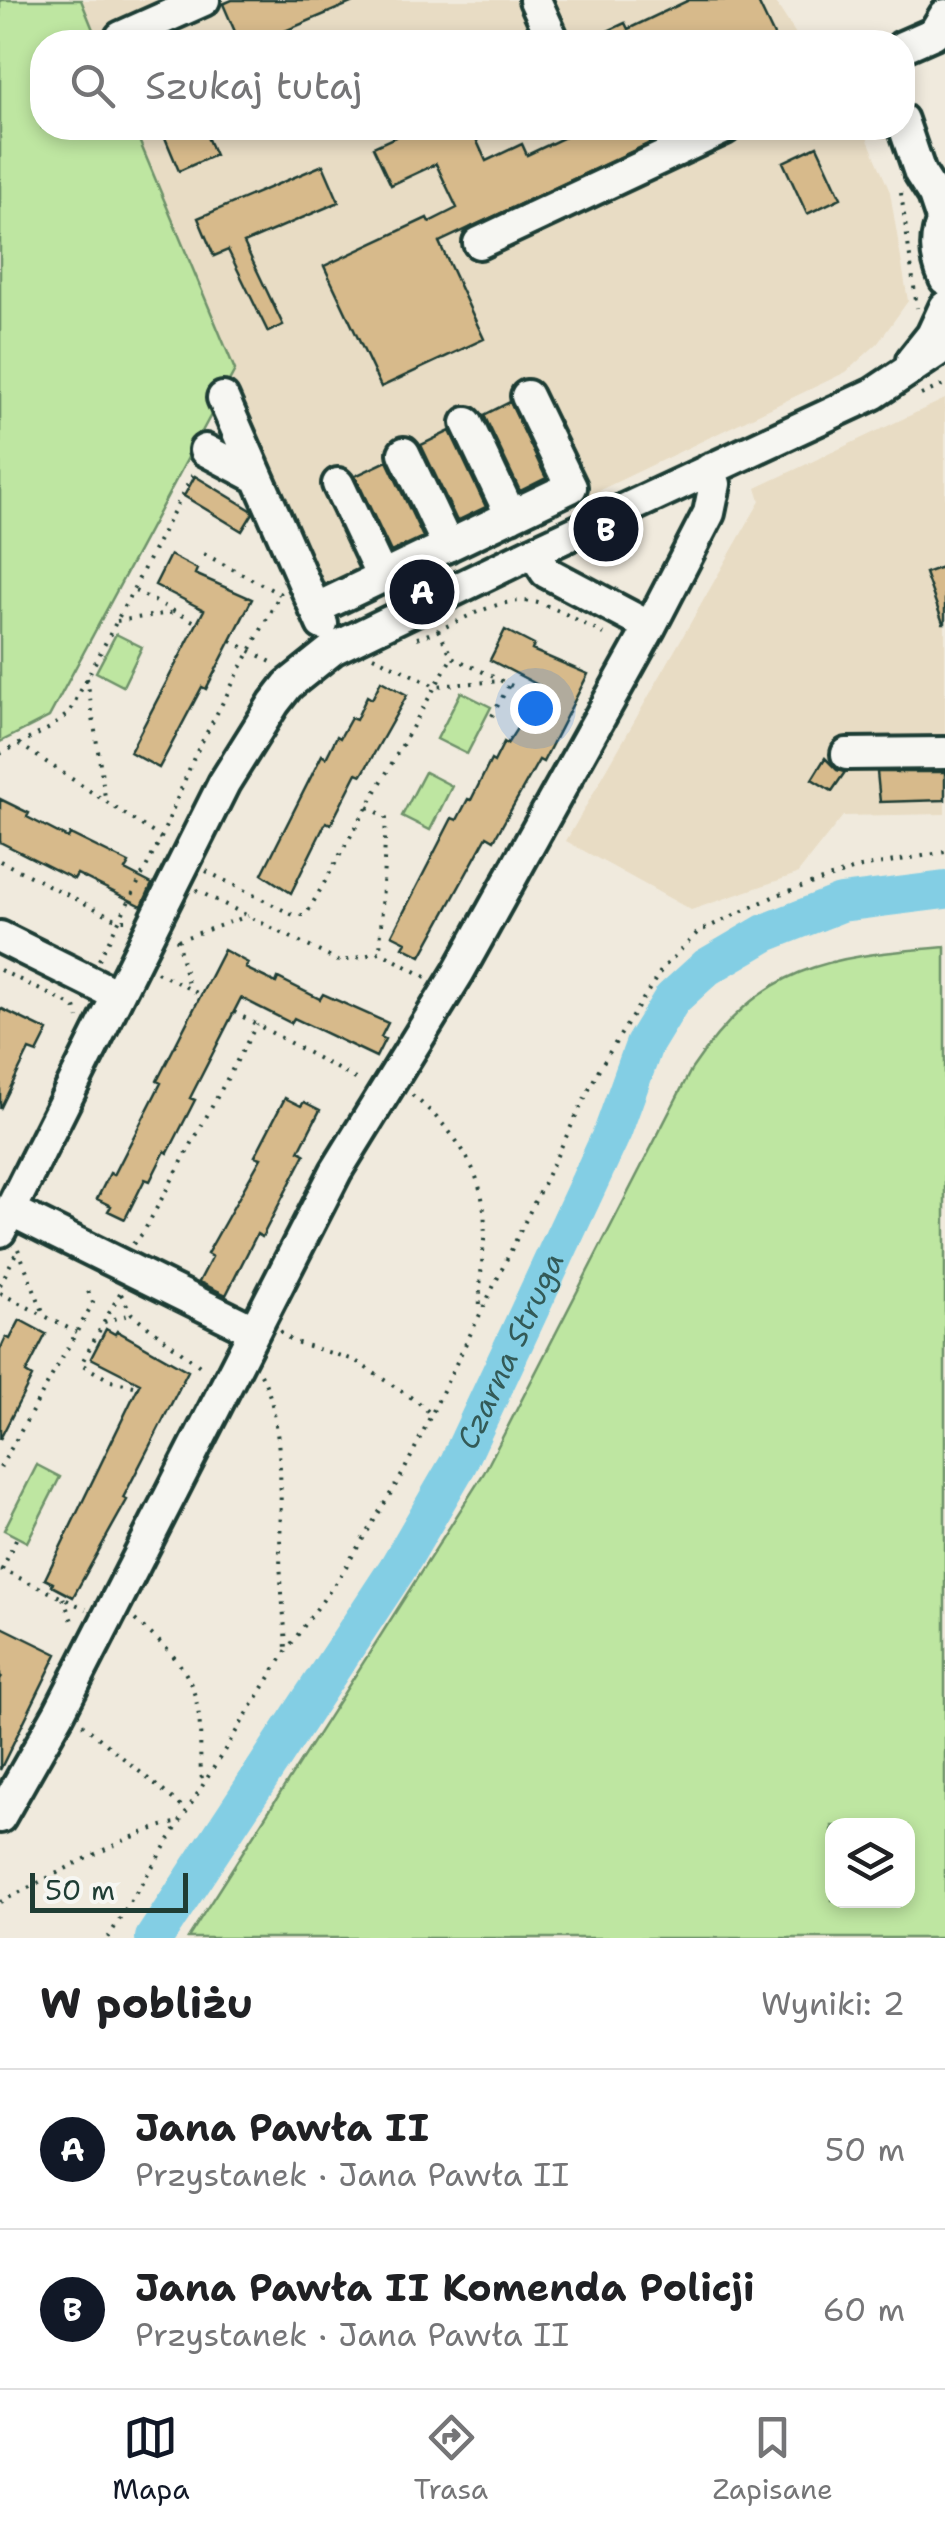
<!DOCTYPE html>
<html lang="pl">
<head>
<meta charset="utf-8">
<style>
  :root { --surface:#fff; --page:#f6f6f6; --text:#202124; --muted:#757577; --line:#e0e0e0; --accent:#111827 }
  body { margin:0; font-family:"Shantell Sans",sans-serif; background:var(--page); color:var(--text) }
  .controls { position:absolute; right:30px; bottom:30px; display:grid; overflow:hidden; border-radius:20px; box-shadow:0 5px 15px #0003 }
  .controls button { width:90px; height:90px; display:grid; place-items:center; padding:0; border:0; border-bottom:2px solid var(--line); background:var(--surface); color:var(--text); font:50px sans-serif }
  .scale { position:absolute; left:30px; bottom:25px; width:158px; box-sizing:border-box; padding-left:10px; border:5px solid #1f3d34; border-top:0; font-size:28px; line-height:35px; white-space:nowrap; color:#1f3d34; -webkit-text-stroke:8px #f6f6f2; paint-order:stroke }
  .you { position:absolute; left:535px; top:708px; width:35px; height:35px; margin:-25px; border:8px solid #fff; border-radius:50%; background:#1a73e8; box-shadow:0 0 0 15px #1a73e833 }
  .badge { display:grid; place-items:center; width:65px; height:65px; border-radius:50%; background:var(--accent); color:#fff; font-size:32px; font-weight:700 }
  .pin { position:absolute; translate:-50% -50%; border:5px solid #fff; box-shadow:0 2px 10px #0006 }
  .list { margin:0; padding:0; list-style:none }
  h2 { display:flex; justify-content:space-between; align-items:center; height:130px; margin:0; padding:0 40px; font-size:42px }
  h2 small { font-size:32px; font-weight:400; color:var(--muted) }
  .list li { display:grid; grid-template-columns:65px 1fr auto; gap:30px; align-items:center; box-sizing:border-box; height:160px; padding:0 40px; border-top:2px solid var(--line) }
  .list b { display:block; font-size:38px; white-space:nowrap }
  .list p { margin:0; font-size:32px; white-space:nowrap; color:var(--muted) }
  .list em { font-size:32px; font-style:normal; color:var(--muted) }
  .icon { flex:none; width:55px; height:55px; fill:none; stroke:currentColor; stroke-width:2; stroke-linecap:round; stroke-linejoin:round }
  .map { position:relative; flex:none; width:945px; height:1938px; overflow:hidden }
  .search { position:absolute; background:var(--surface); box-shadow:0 5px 15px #0003; left:30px; right:30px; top:30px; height:110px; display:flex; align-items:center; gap:25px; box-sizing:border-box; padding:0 35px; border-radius:40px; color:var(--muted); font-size:38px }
  .sheet { height:450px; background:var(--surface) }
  nav { display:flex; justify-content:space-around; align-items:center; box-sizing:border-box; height:140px; border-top:2px solid var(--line); background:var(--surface); font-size:28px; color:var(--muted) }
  nav a { display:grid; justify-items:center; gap:5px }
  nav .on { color:var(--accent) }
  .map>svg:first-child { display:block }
  .built { fill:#e8dcc4 }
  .green { fill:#bee6a1; stroke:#6e926a; stroke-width:2.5; fill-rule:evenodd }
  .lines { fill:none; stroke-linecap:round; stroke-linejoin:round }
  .river { stroke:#83cee4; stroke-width:38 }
  .building { fill:#d7ba8b; stroke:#1f3d34; stroke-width:2.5 }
  .minor-casing { stroke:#1f3d34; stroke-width:38 }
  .path { stroke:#1f3d34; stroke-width:4; stroke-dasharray:2.5 8; stroke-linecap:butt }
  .minor { stroke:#f6f6f2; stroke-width:30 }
  .labels { text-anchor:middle; stroke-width:8; stroke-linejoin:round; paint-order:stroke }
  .water-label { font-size:30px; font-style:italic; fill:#335a57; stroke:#f6f6f2 }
</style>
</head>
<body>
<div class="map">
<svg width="945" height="1938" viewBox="0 0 945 1938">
  <rect width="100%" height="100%" fill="#f0eadd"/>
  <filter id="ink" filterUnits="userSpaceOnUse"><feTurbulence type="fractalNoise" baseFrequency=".01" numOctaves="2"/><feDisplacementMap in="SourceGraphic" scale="20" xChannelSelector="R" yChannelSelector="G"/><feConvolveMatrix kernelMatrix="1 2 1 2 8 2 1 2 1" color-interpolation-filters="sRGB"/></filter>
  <g filter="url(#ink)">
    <path class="built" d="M81,0H774L801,42H98Z
      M134,128H863L890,192L908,301L878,343L846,372L329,620L227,387Z
      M945,399V814L843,816L797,874L691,910L566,841L760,501L756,488Z"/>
    <path class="green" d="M0,0H81L98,42H42V128H134L235,370L49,717L0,742Z
      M116,634L142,647L123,686L96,672Z
      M461,692L491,707L467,754L437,739Z
      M425,772L452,786L430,830L402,816Z
      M945,947V1938H188L484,1473L691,1070C762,964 825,957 945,947ZM832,1826H908V1900H832Z
      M37,1465L60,1477L27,1542L4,1530Z"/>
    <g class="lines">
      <path class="river" id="s1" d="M154,1938L397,1569L458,1464L613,1131L644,1045L672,999L707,967L765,933L841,903L945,890"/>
    </g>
    <path class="building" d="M232,0H358L259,42H244L240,33L236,34L223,4Z
      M689,0H757L777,42H584L625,23L628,29Z
      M161,128H203L215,155L179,171Z
      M415,128H431L434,135L449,128H471L486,161L522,144L527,155L584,128H682L439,242L484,339L381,387L324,266L427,218L429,222L457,208L436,164L391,185L373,147Z
      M817,146L841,198L807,214L783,162Z
      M323,165L339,202L244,243L283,325L268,332L228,250L214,256L198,218Z
      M510,402L546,478L520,491L484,415Z
      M450,431L486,507L457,521L421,445Z
      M387,461L423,537L391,552L355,476Z
      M195,476L251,510L253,513L242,531L184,496Z
      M170,555L197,569L195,574L252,599L206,689L202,687L159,768L130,752L204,610L155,585Z
      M945,566V623H943L925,573Z
      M505,630L534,645L532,650L588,674L543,762L539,760L494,840L487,836L421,956L403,947L406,942L392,935L452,818L457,820L468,799L471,800L491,760L494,762L504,742L507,744L516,730L538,685L490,660Z
      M381,681L407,695L362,775L357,773L331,824L326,822L291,893L262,874L322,755L326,758L337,736L340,738L351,718L356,720L367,696L372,699Z
      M825,758L837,770L845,772L832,791L812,779Z
      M877,772H945V800L880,802Z
      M0,799L29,813L27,817L68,838L70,834L129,863L125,870L152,884L142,906L77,874L74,879L0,842Z
      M224,950L248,963L245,968L276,983L278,978L320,999L323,994L388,1023L381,1037L385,1039L376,1057L294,1018L291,1023L241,998L190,1098L195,1100L168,1153L165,1151L150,1181L145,1179L125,1219L108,1211L111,1206L97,1199L110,1173L114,1175L161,1083L157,1081Z
      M0,1008L48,1031L37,1053L29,1050L0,1109Z
      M285,1098L301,1106L304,1102L320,1110L299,1151L305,1154L262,1237L257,1234L226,1295L199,1282L212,1257L207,1254L261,1158L255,1156Z
      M20,1320L46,1334L26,1373L32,1377L0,1439V1350L6,1337L10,1339Z
      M106,1329L115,1334L117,1331L188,1371L123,1498L127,1500L73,1597L52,1586L53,1583L45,1579L140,1383L91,1358Z
      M0,1626L57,1654L0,1770Z"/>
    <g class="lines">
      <defs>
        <path id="minor" d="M535,0L554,42
          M121,37L204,0
          M902,47L934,33L945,15
          M902,120L920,173L934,195L942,219
          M945,215C934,238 935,256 945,279
          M479,243L725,128
          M912,360L932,335L945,307
          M223,398L322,624
          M467,423L511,516
          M205,450L258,478
          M404,453L448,546
          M338,484L382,577
          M533,552L546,572L650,627
          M315,609L571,487L527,396
          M847,754L945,753
          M0,937L117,995
          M10,1210L253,1330
          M0,1231L224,783L274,703L288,685L333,649L533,552L873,394L945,346
          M0,1817L59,1713L336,1171L458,973L650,627L709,513L715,484L710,469"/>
      </defs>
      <use href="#minor" class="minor-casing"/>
      <path class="path" d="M901,193L917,308
        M921,395L945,384
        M204,554L280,594
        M135,591L197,623
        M117,621L176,612
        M438,630L452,657L533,696
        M417,638C455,627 497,593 538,603C560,609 583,624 604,634
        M231,641L275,664
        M373,656L435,686L501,681
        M87,678L105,797
        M492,716L509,685
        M19,744L161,838
        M0,754L50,728L69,713L193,474
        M368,807L386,817L380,952
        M0,861L118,920H129
        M206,871L293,915H306L452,657
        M196,890L340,962L380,952L426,977
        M177,939L189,988
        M178,940L248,916
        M99,960L161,838L195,755L281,592
        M0,970L75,1007L78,1018
        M157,972L201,995
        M234,1012L361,1082
        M412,1095C459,1134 490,1178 484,1241C482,1265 479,1287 480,1311
        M133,1244L143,1233L257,1024
        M18,1249L44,1314
        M0,1285L18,1249
        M0,1293L76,1332
        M120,1293L81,1364L111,1381L134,1386
        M121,1294L132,1314L205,1370
        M104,1322L132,1314
        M280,1331L292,1341L354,1360L418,1402L431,1414
        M261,1374C284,1417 281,1500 280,1550C280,1584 285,1617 286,1651
        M0,1468L93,1303L88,1291
        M0,1569L86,1609
        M2,1570L16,1539
        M63,1598L74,1626
        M135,1620C174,1654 197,1673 200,1729C201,1747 199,1767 203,1784
        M0,1677L3,1679
        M82,1724L186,1810
        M0,1902C36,1885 147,1823 179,1823
        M108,1938L286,1651L339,1578L403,1473L599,1069L662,969L698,932L777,895L861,867L945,852"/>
      <use href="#minor" class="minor"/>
    </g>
  </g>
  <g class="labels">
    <g class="water-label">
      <text dy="10" stroke="none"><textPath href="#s1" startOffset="688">Czarna Struga</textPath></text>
    </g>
  </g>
</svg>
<div class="controls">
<button><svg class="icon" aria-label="layers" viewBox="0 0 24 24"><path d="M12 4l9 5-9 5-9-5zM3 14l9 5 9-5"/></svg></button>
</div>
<div class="scale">50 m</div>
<div class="you"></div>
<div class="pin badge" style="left:422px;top:592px">A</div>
<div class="pin badge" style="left:606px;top:529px">B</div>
<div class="search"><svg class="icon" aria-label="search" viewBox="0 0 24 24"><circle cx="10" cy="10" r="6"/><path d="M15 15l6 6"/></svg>Szukaj tutaj</div>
</div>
<section class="sheet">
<h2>W pobliżu<small>Wyniki: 2</small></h2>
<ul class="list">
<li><span class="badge">A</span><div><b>Jana Pawła II</b><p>Przystanek · Jana Pawła II</p></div><em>50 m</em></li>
<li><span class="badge">B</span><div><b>Jana Pawła II Komenda Policji</b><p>Przystanek · Jana Pawła II</p></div><em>60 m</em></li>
</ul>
</section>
<nav>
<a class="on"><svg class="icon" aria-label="map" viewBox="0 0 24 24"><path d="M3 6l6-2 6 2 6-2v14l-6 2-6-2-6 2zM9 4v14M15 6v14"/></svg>Mapa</a>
<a><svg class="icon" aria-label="directions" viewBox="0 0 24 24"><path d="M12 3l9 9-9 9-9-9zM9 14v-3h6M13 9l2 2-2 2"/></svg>Trasa</a>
<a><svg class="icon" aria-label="saved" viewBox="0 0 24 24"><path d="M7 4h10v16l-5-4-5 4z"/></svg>Zapisane</a>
</nav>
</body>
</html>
